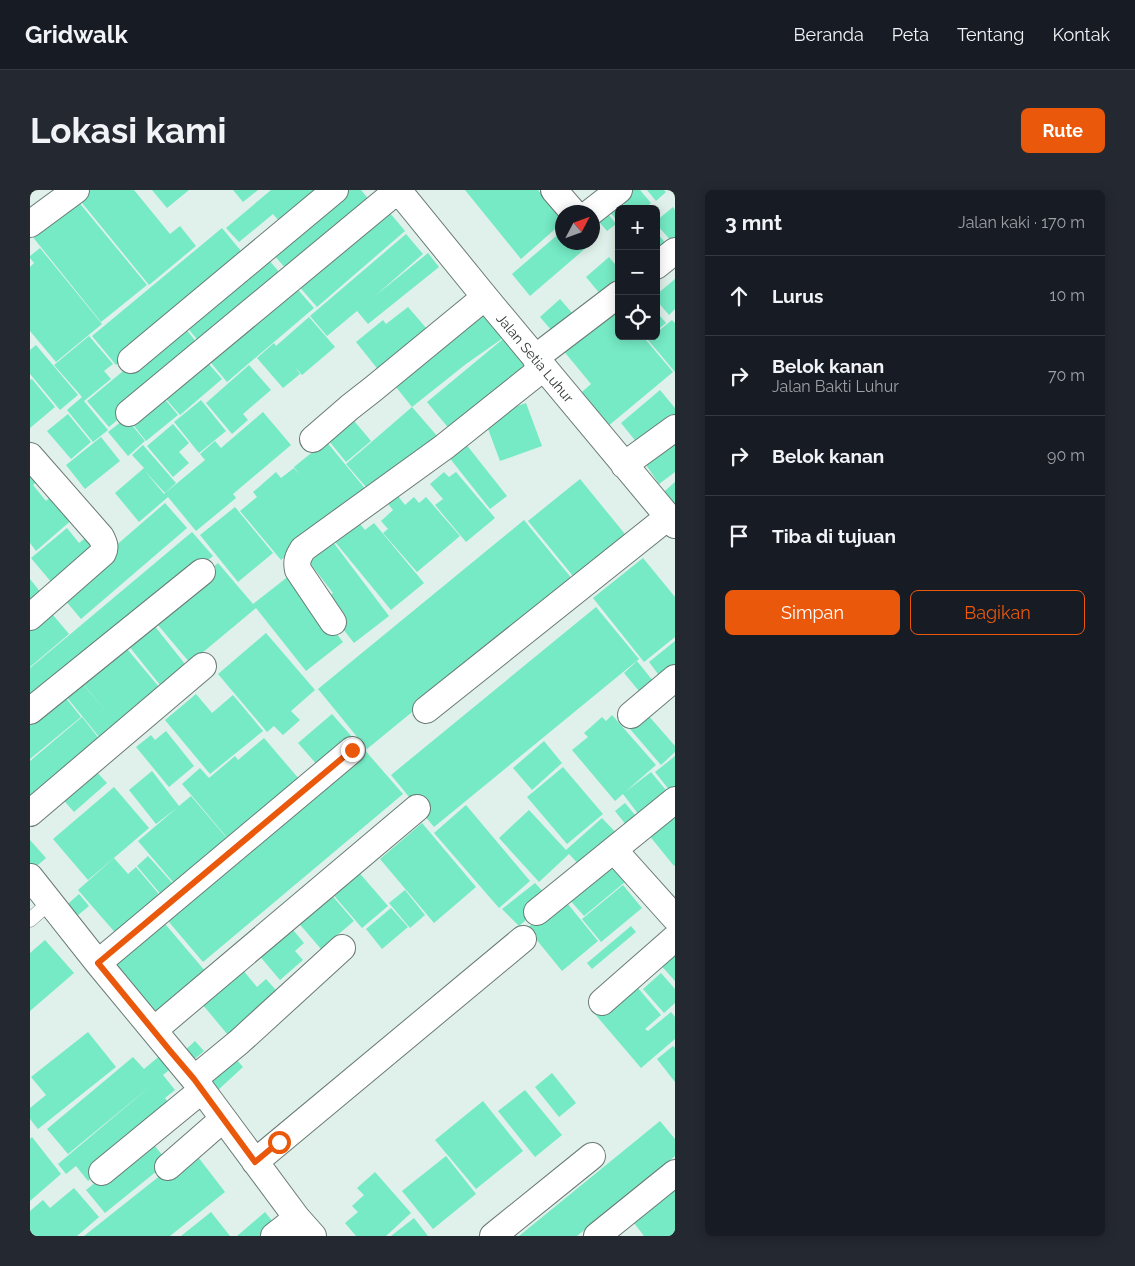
<!DOCTYPE html>
<html lang="id">
<head>
<meta charset="utf-8">
<style>
  :root { --surface:#171b24; --page:#242831; --text:#f1f3f6; --muted:#9ea1a6; --line:#363941; --accent:#ea580c }
  body { margin:0; font-family:Raleway,sans-serif; background:var(--page); color:var(--text) }
  .controls { position:absolute; right:15px; top:15px; display:grid; overflow:hidden; border-radius:8px; box-shadow:0 2px 12px #0003 }
  .controls button { width:45px; height:45px; display:grid; place-items:center; padding:0; border:0; border-bottom:1px solid var(--line); background:var(--surface); color:var(--text); font:25px sans-serif }
  .compass { position:absolute; left:525px; top:15px; width:45px; height:45px; border-radius:50%; background:var(--surface); box-shadow:0 2px 12px #0003; rotate:49deg }
  .stop { position:absolute; width:15px; height:15px; margin:-11px; border:4px solid #ea580c; border-radius:50%; background:#fff }
  .stop.end { background:#ea580c; border-color:#fff; box-shadow:0 1px 5px #0008 }
  .list { margin:0; padding:0; list-style:none }
  h2 { display:flex; justify-content:space-between; align-items:center; height:65px; margin:0; padding:0 20px; font-size:21px }
  h2 small { font-size:16px; font-weight:400; color:var(--muted) }
  .list li { display:grid; grid-template-columns:32px 1fr auto; gap:15px; align-items:center; box-sizing:border-box; height:80px; padding:0 20px; border-top:1px solid var(--line) }
  .list b { display:block; font-size:19px; white-space:nowrap }
  .list p { margin:0; font-size:16px; white-space:nowrap; color:var(--muted) }
  .list em { font-size:16px; font-style:normal; color:var(--muted) }
  .actions { display:flex; gap:10px; padding:15px 20px }
  .actions a { flex:1; padding:11px 0; border:1px solid var(--accent); border-radius:8px; text-align:center; font-size:18px; color:var(--accent) }
  .actions .main { background:var(--accent); color:#fff }
  .icon { flex:none; width:28px; height:28px; fill:none; stroke:currentColor; stroke-width:2; stroke-linecap:round; stroke-linejoin:round }
  .map { position:relative; flex:none; width:645px; height:1046px; overflow:hidden; border-radius:8px }
  header { display:flex; align-items:center; gap:30px; box-sizing:border-box; height:70px; padding:0 25px; background:var(--surface); border-bottom:1px solid var(--line) }
  header strong { font-size:24px }
  nav { display:flex; gap:28px; margin-inline-start:auto; font-size:18px }
  .intro { display:flex; align-items:center; justify-content:space-between; box-sizing:border-box; height:120px; padding:0 30px }
  h1 { margin:0; font-size:35px }
  .button { padding:12px 22px; border-radius:8px; background:var(--accent); color:#fff; font-size:18px; font-weight:700 }
  main { display:flex; gap:30px; padding:0 30px }
  aside { flex:1; background:var(--surface); border-radius:8px; box-shadow:0 2px 12px #0003 }
  .map>svg:first-child { display:block }
  .building { fill:#75eac4 }
  .lines { fill:none; stroke-linecap:round; stroke-linejoin:round }
  .lane-casing { stroke:#6a7b74; stroke-width:15 }
  .street-casing { stroke:#6a7b74; stroke-width:28 }
  .lane { stroke:#fff; stroke-width:14 }
  .street { stroke:#fff; stroke-width:26 }
  .route { stroke:#ea580c; stroke-width:6 }
  .labels { text-anchor:middle; stroke-width:4; stroke-linejoin:round; paint-order:stroke }
  .street-label { font-size:14px; fill:#323936; stroke:#fff }
</style>
</head>
<body>
<header>
<strong>Gridwalk</strong>
<nav><a>Beranda</a><a>Peta</a><a>Tentang</a><a>Kontak</a></nav>
</header>
<div class="intro"><h1>Lokasi kami</h1><a class="button">Rute</a></div>
<main>
<div class="map">
<svg width="645" height="1046" viewBox="0 0 645 1046">
  <rect width="100%" height="100%" fill="#dff1ea"/>
  <path class="building" d="M58,0H104L140,44L150,36L166,56L119,95L48,8Z
    M122,0H159L137,18Z
    M203,0H228L213,12Z
    M241,0H297L254,37L243,24L209,52L196,38Z
    M317,0H331L346,18L264,88L243,64Z
    M435,0H508L532,29V33L491,69Z
    M596,0H610L621,13L615,19H598L588,7Z
    M617,0H634L636,2L626,11Z
    M585,8L594,19H589V32L575,17Z
    M47,10L117,95L71,132L2,46Z
    M355,17L375,41L287,117L266,93Z
    M643,17L645,20V53L644,54L626,34V31Z
    M574,19L586,34L577,41L565,27Z
    M192,38L216,67L86,175L62,146Z
    M532,41V52H554L557,57L500,106L482,84Z
    M626,42L640,58L626,70Z
    M376,44L393,64L345,106L398,63L409,77L338,134L327,121L297,146L280,126Z
    M10,58L72,134L26,172L0,141V77L4,73L0,68V66Z
    M579,67L589,79V101L576,111L556,87Z
    M237,68L258,92L176,160L155,135Z
    M645,89V119L639,125L626,110V105Z
    M263,94L284,118L197,192L177,168Z
    M530,109L549,131L528,148L510,127Z
    M589,112V146H620L616,150L643,182L571,242L544,209L561,194L532,159Z
    M378,117L403,146L354,187L326,152L353,130L356,134Z
    M626,121L636,133L626,141Z
    M453,123L473,148L436,174L382,217L362,192Z
    M279,127L305,157L272,185L265,177L270,184L253,198L227,168L244,153L246,156Z
    M642,130L645,133V182L618,150L623,146H626V143Z
    M151,133L172,159L79,237L57,211Z
    M59,146L83,174L74,181L81,189L54,211L78,240L63,252L37,220L52,207L24,175Z
    M473,149L501,183L425,246L397,212Z
    M6,155L48,205L30,220L0,184V160Z
    M171,165L192,189L150,225L129,201Z
    M219,175L241,200L213,224L218,230L202,244L176,213Z
    M2,189L25,217L0,238V190Z
    M630,200L645,218V224L608,254L591,233Z
    M128,201L148,225L116,251L97,227Z
    M171,210L196,241L169,263L144,232Z
    M496,213L512,256L470,271L454,228Z
    M382,217L408,247L342,304L316,274Z
    M233,222L261,255L203,304L206,308L166,341L138,307L109,332L85,303L114,278L102,265L113,255L146,293L135,303L114,280L134,304L175,270L170,264L185,251L191,258Z
    M38,224L61,252L41,269L17,241Z
    M320,226L341,251L316,272L295,246Z
    M96,228L115,251L98,266L78,242Z
    M143,234L159,253L149,262L159,273L143,287L117,256Z
    M645,245V282L629,294L612,269Z
    M71,247L90,271L55,299L36,275Z
    M296,251L337,301L305,327L301,322L264,352L268,356L251,370L210,321L227,307L223,302L246,282L251,288L264,278L270,285L264,277Z
    M435,253L477,306L460,319L418,266Z
    M0,277L10,289L3,295L16,311L24,304L44,328L6,361L0,353Z
    M414,282L419,287L426,282L465,328L436,352L405,315L413,309L400,294Z
    M550,289L599,349L547,391L498,331Z
    M645,292V318L629,306Z
    M368,306L375,315L384,307L389,313L396,307L430,346L387,382L353,343L358,339L351,331L363,320L358,314Z
    M135,313L157,338L51,429L30,404Z
    M205,317L243,363L208,392L170,345Z
    M325,328L335,340L344,333L394,393L361,420L301,347Z
    M494,330L543,390L337,559L288,499Z
    M37,338L49,353L59,345L72,361L27,399L1,368Z
    M162,342L183,366L0,519V478Z
    M297,344L359,426L324,453L292,412L303,403L279,372L289,364L282,355Z
    M613,368L645,407V447L614,472L563,408Z
    M188,373L223,414L260,385L313,452L276,481L226,418L160,473L122,428Z
    M0,389L16,409L0,422Z
    M566,417L609,469L404,637L361,585Z
    M18,419L39,444L0,477V435Z
    M119,429L159,479L134,500L94,450Z
    M236,443L285,500L261,521L270,530L253,545L244,536L237,542L188,484Z
    M645,451V478L631,488L619,472Z
    M93,454L134,503L70,548L35,505L51,492L79,525L49,489Z
    M607,471L627,496L614,507L594,483Z
    M31,502L51,527L0,569V528Z
    M166,504L182,523L203,505L233,541L180,584L135,530Z
    M302,524L323,548L289,577L268,553Z
    M617,524L645,556V562L631,575L600,539Z
    M582,525L626,575L595,602L621,582L644,610L615,633L593,604L585,611L542,560L558,547L554,543L572,527L576,531Z
    M52,527L71,551L0,611V571Z
    M136,541L164,576L139,597L106,557L121,545L125,550Z
    M234,548L269,589L199,650L152,594L170,578L179,588L205,566L208,570Z
    M514,551L532,573L502,600L483,578Z
    M333,558L373,604L173,772L133,725Z
    M645,566V605L644,606L625,582Z
    M61,576L77,593L44,622L29,605Z
    M533,577L573,624L537,654L497,607Z
    M122,581L149,616L161,606L201,653L148,698L108,651L148,617L126,634L99,600Z
    M84,597L119,638L58,690L23,649Z
    M595,613L611,632L601,641L585,621Z
    M645,614V675L644,676L614,639Z
    M436,615L500,691L469,718L404,643Z
    M499,620L536,660L572,628L591,648L554,680L539,664L509,692L469,648Z
    M392,633L446,697L404,733L350,669Z
    M0,650L16,668L1,681L0,679Z
    M118,666L145,696L133,707L107,676Z
    M84,668L98,684L106,677L133,709L89,747L48,700Z
    M586,668L601,687L554,726L538,708Z
    M326,679L358,716L332,738L300,701Z
    M505,693L520,709L489,736L472,719Z
    M593,695L612,718L571,752L552,729Z
    M375,700L395,725L380,738L359,713Z
    M299,702L324,731L291,759L266,730Z
    M49,704L59,716L41,731L31,720Z
    M533,708L568,751L532,781L497,738Z
    M361,718L378,737L352,759L336,739Z
    M130,728L176,782L127,823L81,770Z
    M259,735L274,753L265,761L273,770L250,790L227,763Z
    M601,736L606,742L562,779L557,773Z
    M15,750L44,783L0,821V763Z
    M645,761V791L628,772Z
    M207,773L227,797L236,789L253,808L203,851L167,808Z
    M631,783L645,799V813L634,823L613,799Z
    M602,791L631,825L615,839L618,841L641,822L645,827V849L611,878L564,823Z
    M58,842L86,877L8,939L0,929V918L16,905L1,887Z
    M165,851L174,861L160,873L152,863Z
    M643,856L645,858V892L627,869Z
    M199,861L213,877L187,901L172,884Z
    M133,863L144,876L133,885L145,900L135,908L143,919L58,991L46,976L36,984L28,974L123,894L38,964L17,939L103,867L114,879Z
    M522,883L546,913L529,927L505,897Z
    M495,900L532,945L505,967L468,921Z
    M453,911L493,961L446,999L405,950Z
    M630,931L645,949V966L547,1046H489Z
    M2,947L31,984L0,1011V949Z
    M119,949L138,972L75,1023L56,1000Z
    M416,966L446,1004L403,1039L372,1001Z
    M168,967L195,1002L140,1046H54L151,969Z
    M345,982L381,1023L356,1046H326L315,1033L328,1022L322,1016L334,1005L327,998Z
    M44,998L69,1027L47,1046H0V1021L13,1010L20,1018Z
    M645,1000V1046H614L604,1033Z
    M181,1022L200,1046H151Z
    M235,1022L248,1038L237,1046H207Z
    M384,1028L398,1046H361Z"/>
  <g class="lines">
    <defs>
      <path id="lane" d="M0,730L20,712"/>
      <path id="street" d="M368,0L455,107L645,335
        M524,0L543,22
        M561,22L589,0
        M0,34L46,0
        M626,76L645,61
        M505,168L589,104
        M101,170L305,0
        M99,223L368,0
        M283,249L320,217L343,199L455,107
        M0,266L71,347C74,353 76,357 73,363L0,427
        M594,275L645,238
        M303,432L268,380C266,371 268,367 273,359L414,257L513,178
        M396,520L638,327
        M0,521L172,382
        M601,525L645,488
        M0,623L173,476
        M584,660L645,728
        M0,687L68,773L164,889L267,1028L283,1046
        M507,722L645,610
        M68,773L322,560
        M572,812L645,748
        M124,840L387,618
        M164,889L209,852L312,758
        M225,972L493,749
        M138,977L193,929
        M72,982L172,900
        M244,1046L267,1028
        M463,1046L562,966
        M567,1046L645,983"/>
    </defs>
    <use href="#lane" class="lane-casing"/>
    <use href="#street" class="street-casing"/>
    <use href="#lane" class="lane"/>
    <use href="#street" class="street"/>
  </g>
  <g class="lines">
    <path class="route" d="M249,952L225,972L164,889L141,862L68,773L322,560"/>
  </g>
  <g class="labels">
    <g class="street-label">
      <text transform="translate(505 168) rotate(50)" y="5">Jalan Setia Luhur</text>
    </g>
  </g>
</svg>
<div class="controls">
<button>+</button>
<button>−</button>
<button><svg class="icon" aria-label="locate" viewBox="0 0 24 24"><circle cx="12" cy="12" r="6"/><path d="M12 2v4M12 18v4M2 12h4M18 12h4"/></svg></button>
</div>
<svg class="compass" viewBox="-18 -18 36 36"><path d="M0-13l5 13h-10z" fill="#e53935"/><path d="M0 13l5-13h-10z" fill="#9ea1a6"/></svg>
<div class="stop" style="left:249px;top:952px"></div>
<div class="stop end" style="left:322px;top:560px"></div>
</div>
<aside>
<h2>3 mnt<small>Jalan kaki · 170 m</small></h2>
<ul class="list">
<li><svg class="icon" aria-label="ahead" viewBox="0 0 24 24"><path d="M12 20V5M6 11l6-6 6 6"/></svg><div><b>Lurus</b></div><em>10 m</em></li>
<li><svg class="icon" aria-label="right" viewBox="0 0 24 24"><path d="M7 20v-9h11M14 6l5 5-5 5"/></svg><div><b>Belok kanan</b><p>Jalan Bakti Luhur</p></div><em>70 m</em></li>
<li><svg class="icon" aria-label="right" viewBox="0 0 24 24"><path d="M7 20v-9h11M14 6l5 5-5 5"/></svg><div><b>Belok kanan</b></div><em>90 m</em></li>
<li><svg class="icon" aria-label="arrive" viewBox="0 0 24 24"><path d="M6 21V4h12l-3 4 3 4H6"/></svg><div><b>Tiba di tujuan</b></div></li>
</ul>
<div class="actions"><a class="main">Simpan</a><a>Bagikan</a></div>
</aside>
</main>
</body>
</html>
